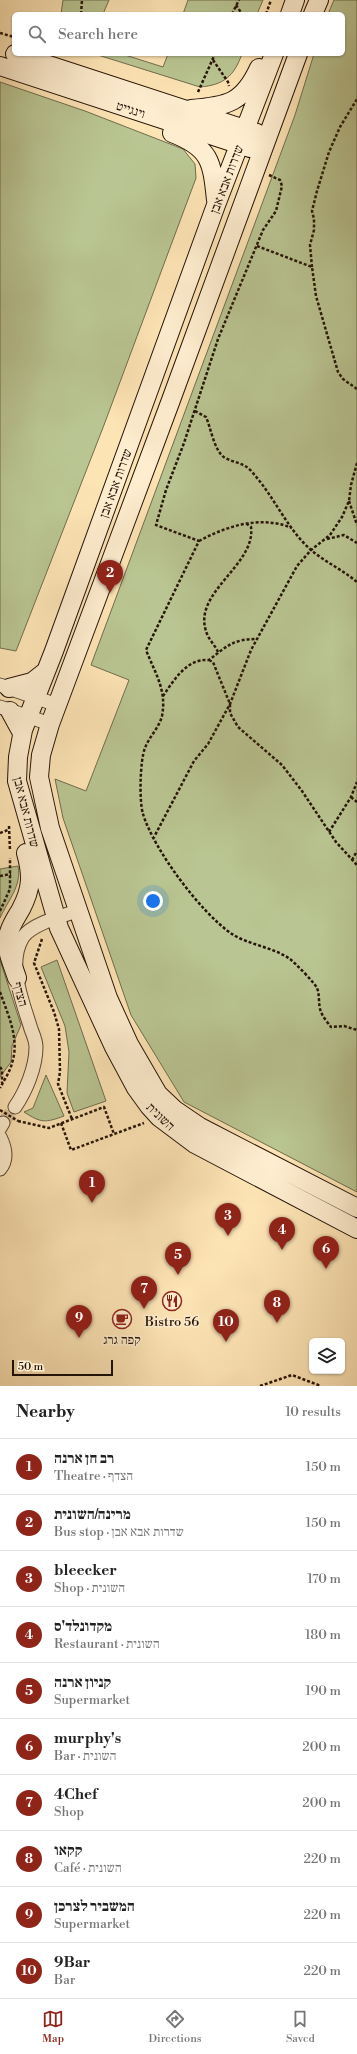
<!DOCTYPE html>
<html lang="en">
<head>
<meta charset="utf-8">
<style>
  :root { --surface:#fff; --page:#f6f6f6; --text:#222; --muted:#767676; --line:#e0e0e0; --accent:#8f2418 }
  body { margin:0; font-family:"Libre Bodoni","Frank Ruhl Libre",serif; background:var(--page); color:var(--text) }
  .controls { position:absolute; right:12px; bottom:12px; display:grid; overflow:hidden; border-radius:6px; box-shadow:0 1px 3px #0004 }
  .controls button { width:36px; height:36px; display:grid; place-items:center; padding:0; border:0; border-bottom:1px solid var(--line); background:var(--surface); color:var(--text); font:20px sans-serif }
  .scale { position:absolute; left:12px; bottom:10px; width:101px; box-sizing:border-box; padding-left:4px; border:2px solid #261408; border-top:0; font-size:11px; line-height:14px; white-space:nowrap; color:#261408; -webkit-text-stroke:3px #feedcf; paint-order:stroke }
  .you { position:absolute; left:153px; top:901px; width:14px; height:14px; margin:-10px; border:3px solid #fff; border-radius:50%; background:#1a73e8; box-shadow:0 0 0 6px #1a73e833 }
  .badge { display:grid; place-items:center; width:26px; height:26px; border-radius:50%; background:var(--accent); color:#fff; font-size:13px; font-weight:700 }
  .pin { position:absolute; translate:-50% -33px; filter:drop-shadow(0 1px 2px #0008) }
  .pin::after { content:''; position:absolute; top:21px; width:14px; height:12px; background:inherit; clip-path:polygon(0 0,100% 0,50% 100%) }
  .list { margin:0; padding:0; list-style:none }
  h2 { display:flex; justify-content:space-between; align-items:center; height:52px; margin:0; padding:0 16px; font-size:17px }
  h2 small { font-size:13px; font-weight:400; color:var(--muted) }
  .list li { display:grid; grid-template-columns:26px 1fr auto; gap:12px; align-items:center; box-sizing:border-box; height:56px; padding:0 16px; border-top:1px solid var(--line) }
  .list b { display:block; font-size:15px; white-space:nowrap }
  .list p { margin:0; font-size:13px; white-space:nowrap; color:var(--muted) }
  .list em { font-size:13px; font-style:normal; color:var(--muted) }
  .icon { flex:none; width:22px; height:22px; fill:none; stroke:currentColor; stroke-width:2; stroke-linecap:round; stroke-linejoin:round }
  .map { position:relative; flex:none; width:357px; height:1386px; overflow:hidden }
  .search { position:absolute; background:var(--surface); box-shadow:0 1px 3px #0004; left:12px; right:12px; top:12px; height:44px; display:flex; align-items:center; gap:10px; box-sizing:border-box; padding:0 14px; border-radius:6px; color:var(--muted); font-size:15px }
  .sheet { height:612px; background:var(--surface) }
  nav { display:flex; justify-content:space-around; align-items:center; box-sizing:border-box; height:56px; border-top:1px solid var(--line); background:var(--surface); font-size:11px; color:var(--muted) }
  nav a { display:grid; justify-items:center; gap:2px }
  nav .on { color:var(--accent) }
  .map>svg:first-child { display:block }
  .green { fill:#b9c592; stroke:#706c4d }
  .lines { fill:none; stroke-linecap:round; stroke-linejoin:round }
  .street-tunnel { stroke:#ddc59b; stroke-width:13; stroke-dasharray:13 6; stroke-linecap:butt }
  .street-casing { stroke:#5c4833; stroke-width:15 }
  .secondary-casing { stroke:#261408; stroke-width:20 }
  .path { stroke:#261408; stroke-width:2.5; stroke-dasharray:3 2; stroke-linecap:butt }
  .street { stroke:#feedcf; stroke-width:13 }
  .secondary { stroke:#feedcf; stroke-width:18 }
  .path-bridge { stroke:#261408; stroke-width:2.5; stroke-dasharray:3 2; stroke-linecap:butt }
  .labels { text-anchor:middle; stroke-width:3; stroke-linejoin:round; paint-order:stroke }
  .street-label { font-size:13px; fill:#261408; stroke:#feedcf }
  .poi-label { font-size:13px; fill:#261408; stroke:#feedcf }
</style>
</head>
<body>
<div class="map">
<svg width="357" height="1386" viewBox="0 0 357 1386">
  <rect width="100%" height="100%" fill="#fde4b5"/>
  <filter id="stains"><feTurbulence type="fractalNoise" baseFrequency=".005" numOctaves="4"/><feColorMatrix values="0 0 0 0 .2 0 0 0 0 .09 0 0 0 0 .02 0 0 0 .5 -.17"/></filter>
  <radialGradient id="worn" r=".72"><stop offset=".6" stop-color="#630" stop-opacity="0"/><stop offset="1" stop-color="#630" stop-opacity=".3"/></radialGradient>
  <path class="green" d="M63,0H109L103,14H61Z
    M188,0H263L257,14H183Z
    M334,0H357V1192L184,1102L131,1015L63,818L55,779L86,791L129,680L91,665L295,115L314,54H343V14H328Z
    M122,54L163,67L168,54H242C234,76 224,85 200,87L98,55Z
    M0,82L85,111L183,149L195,164L196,178L104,425L16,651L0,648Z
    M18,866C22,886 8,900 0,918V869Z
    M0,960L21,1025L12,1046L11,1062L0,1077Z
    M57,960L106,1101L74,1112L67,1093L69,1052L65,1026L41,967Z
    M46,1075L64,1116C45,1123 41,1123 24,1112L33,1108Z"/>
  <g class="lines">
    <path class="street-tunnel" d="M3,1123L15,1107"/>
    <defs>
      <path id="street" d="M0,685L57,705
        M0,707L50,724
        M15,1107C26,1091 36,1067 36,1047C36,1041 33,1034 31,1029C23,1002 6,964 23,937C32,924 62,916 77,911
        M0,1128L3,1123
        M0,1137C5,1147 8,1159 0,1169"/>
      <path id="secondary" d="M290,14L295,0
        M313,14L319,0
        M15,54L257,133
        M274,54L216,205L54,651L23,730L18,757L17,781L59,928L114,1047L136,1088L149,1106L159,1117L195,1144L357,1229
        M298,54L171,400L50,724L41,755L39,777L50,828L108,998L129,1044L158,1094L175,1110L200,1127L357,1208
        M0,66L250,148
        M191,109C228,106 243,103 259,68
        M172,133C211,148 212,162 216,200
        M9,688L32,682L46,671
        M10,711L22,733
        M17,978C13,965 5,950 8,936C10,926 16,918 21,909C32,888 32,875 26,853"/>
    </defs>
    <use href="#street" class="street-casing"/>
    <use href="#secondary" class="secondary-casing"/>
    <path class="path" d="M236,5L242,14
      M81,14L82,0
      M232,14L239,0
      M266,14L271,0
      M0,33L14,37
      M213,60L228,82L229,86
      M198,92L215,54
      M269,175L280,180L282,186L276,211L263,230L218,339L184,443L166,490L156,525L199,541L146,650C155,673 167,690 162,716C159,728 149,737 145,748C140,760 139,801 143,814C154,850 201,913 232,934C249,945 273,947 290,959C296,964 314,982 317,988C320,995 318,1005 321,1012C323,1017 328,1023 331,1027L344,1026L357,1030
      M257,246L312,267L316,296L338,372L343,379L357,389
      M312,267L310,245L314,230V219L312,211L317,191L329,152L340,127L357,99
      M195,411L206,417C211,428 214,451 225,458C235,463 245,463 252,472C274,496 287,529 311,550C325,562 343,570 357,582
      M349,501L357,525
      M327,539L344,535L357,543
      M199,541C227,526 260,515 292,528
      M218,652C215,645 208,639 206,631C193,592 256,565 251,527L247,524
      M209,660L213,662L217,672L230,704V713L238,727L282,765L302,791L336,842L357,865
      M163,696C174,680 187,658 209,660C227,646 233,639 257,639
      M351,797L357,802
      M9,826L10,851
      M329,832L351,797L357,782
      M0,833L8,830
      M153,839L194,761L208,744L230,704L251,650L297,566L311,550L330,535L342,517L349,501L351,485L357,463
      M352,860L357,851
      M0,876L11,874
      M0,911L10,889V858
      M42,939L34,963L54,1012L59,1029L60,1072L58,1084L72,1119
      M0,992C8,1015 20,1039 12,1063C10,1072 4,1080 0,1088
      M0,1067L2,1070V1083
      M18,1121L49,1128L104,1107L114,1134
      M61,1123L71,1150L144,1123
      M260,1386L292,1375L321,1386"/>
    <use href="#street" class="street"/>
    <use href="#secondary" class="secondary"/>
    <path class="path-bridge" d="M0,1110L18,1121"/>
  </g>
  <defs>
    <symbol id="restaurant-ring" viewBox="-11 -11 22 22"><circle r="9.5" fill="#feedcf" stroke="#8f2418" stroke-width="1.5"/><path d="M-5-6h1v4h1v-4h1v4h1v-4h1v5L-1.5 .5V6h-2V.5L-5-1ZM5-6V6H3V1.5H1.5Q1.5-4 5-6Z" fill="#8f2418"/></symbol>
    <symbol id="cafe-ring" viewBox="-11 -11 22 22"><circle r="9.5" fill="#feedcf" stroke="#8f2418" stroke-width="1.5"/><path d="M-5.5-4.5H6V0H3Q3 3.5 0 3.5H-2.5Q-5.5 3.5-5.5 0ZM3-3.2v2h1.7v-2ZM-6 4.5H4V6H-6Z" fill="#8f2418"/></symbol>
  </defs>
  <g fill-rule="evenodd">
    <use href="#restaurant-ring" x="161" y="1290" width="22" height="22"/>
    <use href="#cafe-ring" x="111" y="1308" width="22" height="22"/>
  </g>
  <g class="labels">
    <g class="street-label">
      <text transform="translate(131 109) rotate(18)" y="5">וינגייט</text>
      <text transform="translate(226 179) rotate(-69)" y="5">שדרות אבא אבן</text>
      <text transform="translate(115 483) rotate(-70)" y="5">שדרות אבא אבן</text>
      <text transform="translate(27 812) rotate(76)" y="5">שדרות אבא אבן</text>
      <text transform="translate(21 994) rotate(75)" y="5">הצדף</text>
      <text transform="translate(161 1116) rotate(44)" y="5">השונית</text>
    </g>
    <g class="poi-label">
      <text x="172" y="1326">Bistro 56</text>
      <text x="122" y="1344">קפה גרג</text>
    </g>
  </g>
  <rect width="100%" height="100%" filter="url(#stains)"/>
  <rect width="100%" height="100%" fill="url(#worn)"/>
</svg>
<div class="controls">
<button><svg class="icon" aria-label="layers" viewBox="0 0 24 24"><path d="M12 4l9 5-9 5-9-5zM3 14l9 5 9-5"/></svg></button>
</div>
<div class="scale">50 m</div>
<div class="you"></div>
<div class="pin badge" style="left:92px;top:1203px">1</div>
<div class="pin badge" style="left:110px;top:593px">2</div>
<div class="pin badge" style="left:228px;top:1236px">3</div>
<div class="pin badge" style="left:282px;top:1250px">4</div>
<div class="pin badge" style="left:178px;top:1275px">5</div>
<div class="pin badge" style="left:326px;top:1269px">6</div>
<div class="pin badge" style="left:144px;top:1309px">7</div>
<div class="pin badge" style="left:277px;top:1323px">8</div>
<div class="pin badge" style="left:79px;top:1338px">9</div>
<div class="pin badge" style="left:226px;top:1342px">10</div>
<div class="search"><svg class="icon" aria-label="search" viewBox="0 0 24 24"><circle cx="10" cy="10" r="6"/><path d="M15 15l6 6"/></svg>Search here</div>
</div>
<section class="sheet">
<h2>Nearby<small>10 results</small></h2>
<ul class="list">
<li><span class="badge">1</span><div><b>רב חן ארנה</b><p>Theatre · הצדף</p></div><em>150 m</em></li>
<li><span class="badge">2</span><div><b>מרינה/השונית</b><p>Bus stop · שדרות אבא אבן</p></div><em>150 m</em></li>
<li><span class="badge">3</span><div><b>bleecker</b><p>Shop · השונית</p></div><em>170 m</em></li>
<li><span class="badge">4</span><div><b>מקדונלד'ס</b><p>Restaurant · השונית</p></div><em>180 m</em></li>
<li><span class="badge">5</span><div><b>קניון ארנה</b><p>Supermarket</p></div><em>190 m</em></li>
<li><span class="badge">6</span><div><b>murphy's</b><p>Bar · השונית</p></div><em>200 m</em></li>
<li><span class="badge">7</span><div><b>4Chef</b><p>Shop</p></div><em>200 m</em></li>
<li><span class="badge">8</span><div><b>קקאו</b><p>Café · השונית</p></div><em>220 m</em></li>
<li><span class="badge">9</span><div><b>המשביר לצרכן</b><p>Supermarket</p></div><em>220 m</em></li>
<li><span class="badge">10</span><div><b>9Bar</b><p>Bar</p></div><em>220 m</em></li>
</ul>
</section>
<nav>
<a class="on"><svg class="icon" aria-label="map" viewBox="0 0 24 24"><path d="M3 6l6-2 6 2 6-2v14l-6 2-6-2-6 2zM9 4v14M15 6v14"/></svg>Map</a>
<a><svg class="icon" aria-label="directions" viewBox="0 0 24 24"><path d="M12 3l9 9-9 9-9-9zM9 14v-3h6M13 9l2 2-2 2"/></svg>Directions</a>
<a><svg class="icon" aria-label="saved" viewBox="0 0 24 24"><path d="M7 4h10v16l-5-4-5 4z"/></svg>Saved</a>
</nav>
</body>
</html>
